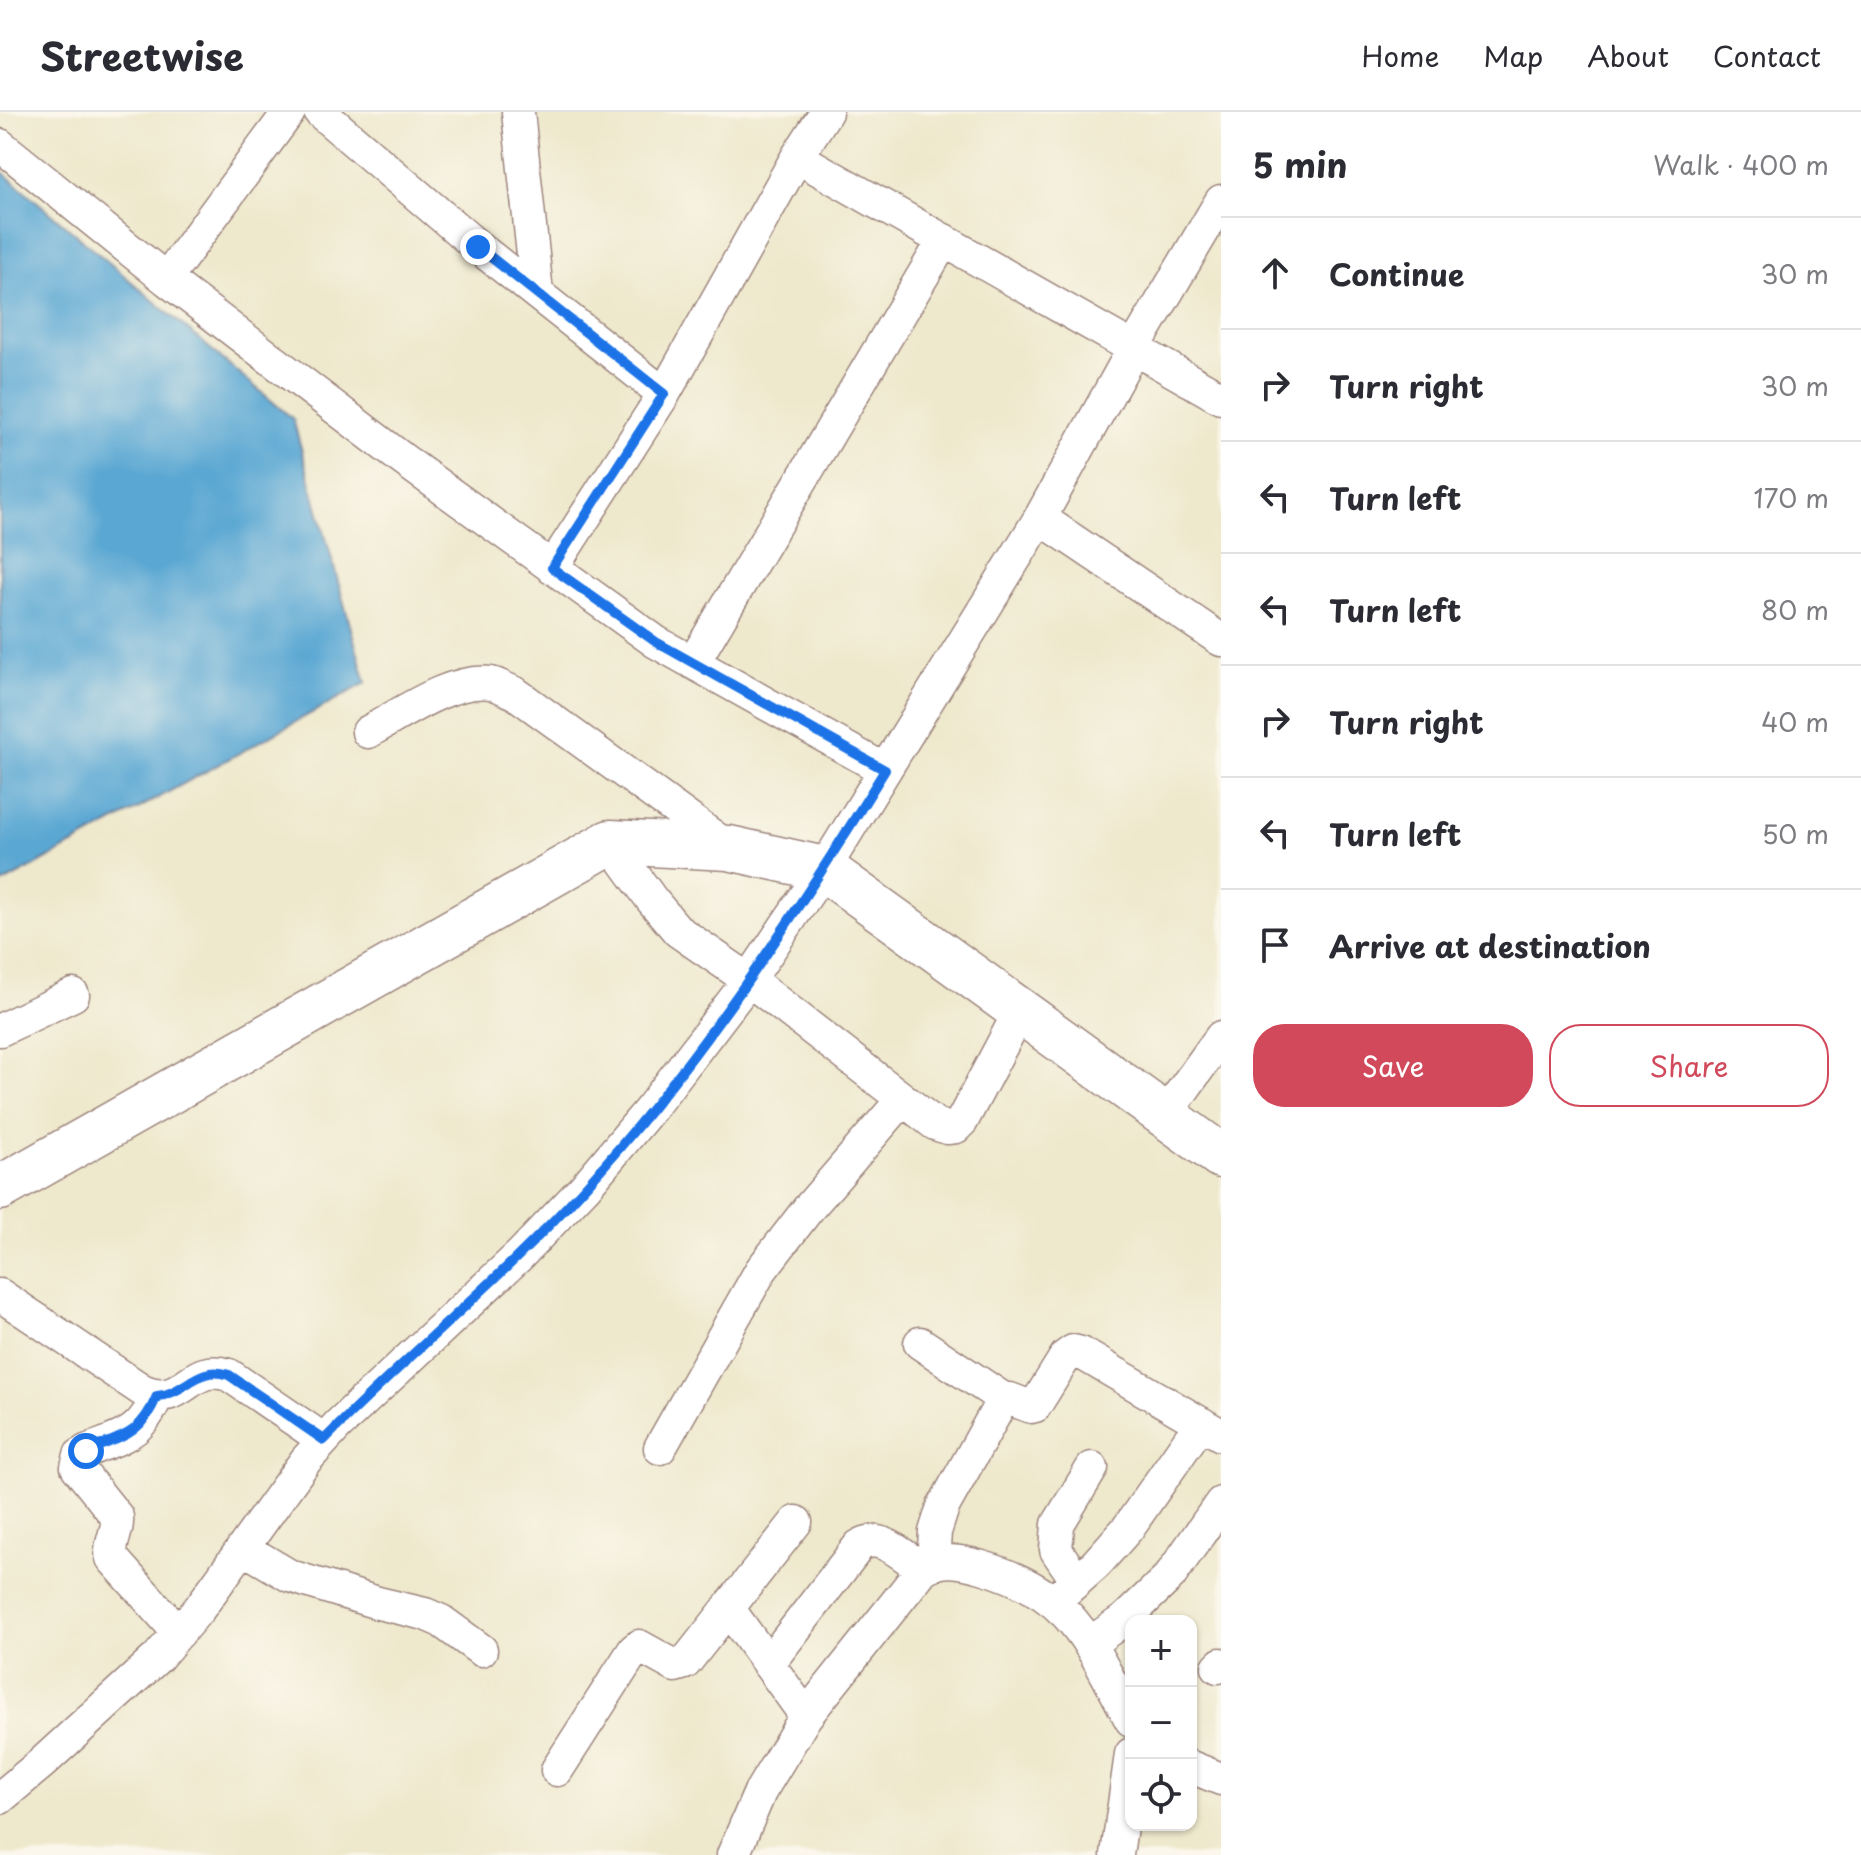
<!DOCTYPE html>
<html lang="en">
<head>
<meta charset="utf-8">
<style>
  :root { --surface:#fff; --page:#f2f2f3; --text:#2b2b33; --muted:#7c7c81; --line:#e1e1e2; --accent:#d1495b }
  body { margin:0; font-family:"Playpen Sans",sans-serif; background:var(--page); color:var(--text) }
  .controls { position:absolute; right:24px; bottom:24px; display:grid; overflow:hidden; border-radius:16px; box-shadow:0 2px 6px #0004 }
  .controls button { width:72px; height:72px; display:grid; place-items:center; padding:0; border:0; border-bottom:2px solid var(--line); background:var(--surface); color:var(--text); font:40px sans-serif }
  .stop { position:absolute; width:24px; height:24px; margin:-18px; border:6px solid #1a73e8; border-radius:50%; background:#fff }
  .stop.end { background:#1a73e8; border-color:#fff; box-shadow:0 2px 8px #0008 }
  .list { margin:0; padding:0; list-style:none }
  h2 { display:flex; justify-content:space-between; align-items:center; height:104px; margin:0; padding:0 32px; font-size:34px }
  h2 small { font-size:26px; font-weight:400; color:var(--muted) }
  .list li { display:grid; grid-template-columns:52px 1fr auto; gap:24px; align-items:center; box-sizing:border-box; height:112px; padding:0 32px; border-top:2px solid var(--line) }
  .list b { display:block; font-size:30px; white-space:nowrap }
  .list em { font-size:26px; font-style:normal; color:var(--muted) }
  .actions { display:flex; gap:16px; padding:24px 32px }
  .actions a { flex:1; padding:18px 0; border:2px solid var(--accent); border-radius:32px; text-align:center; font-size:28px; color:var(--accent) }
  .actions .main { background:var(--accent); color:#fff }
  .icon { flex:none; width:44px; height:44px; fill:none; stroke:currentColor; stroke-width:2; stroke-linecap:round; stroke-linejoin:round }
  .map { position:relative; flex:none; width:1221px; height:1743px; overflow:hidden }
  header { display:flex; align-items:center; gap:48px; box-sizing:border-box; height:112px; padding:0 40px; background:var(--surface); border-bottom:2px solid var(--line) }
  header strong { font-size:38px }
  nav { display:flex; gap:44px; margin-inline-start:auto; font-size:28px }
  main { display:flex }
  aside { flex:1; background:var(--surface) }
  .map>svg:first-child { display:block }
  .water { fill:#5aa7d3; stroke:#52637f; stroke-width:2 }
  .lines { fill:none; stroke-linecap:round; stroke-linejoin:round }
  .street-casing { stroke:#9c847c; stroke-width:35 }
  .secondary-casing { stroke:#9c847c; stroke-width:47 }
  .street { stroke:#fff; stroke-width:32 }
  .secondary { stroke:#fff; stroke-width:44 }
  .route { stroke:#1a73e8; stroke-width:10 }
</style>
</head>
<body>
<header>
<strong>Streetwise</strong>
<nav><a>Home</a><a>Map</a><a>About</a><a>Contact</a></nav>
</header>
<main>
<div class="map">
<svg width="1221" height="1743" viewBox="0 0 1221 1743">
  <rect width="100%" height="100%" fill="#fbf7ec"/>
  <filter id="ink" filterUnits="userSpaceOnUse"><feTurbulence type="fractalNoise" baseFrequency=".0125" numOctaves="2"/><feDisplacementMap in="SourceGraphic" scale="16" xChannelSelector="R" yChannelSelector="G"/><feConvolveMatrix kernelMatrix="1 2 1 2 8 2 1 2 1" color-interpolation-filters="sRGB"/></filter>
  <filter id="wash" filterUnits="userSpaceOnUse"><feTurbulence type="fractalNoise" baseFrequency=".006" numOctaves="4" result="noise"/><feDisplacementMap in="SourceGraphic" scale="32" xChannelSelector="R" yChannelSelector="G"/><feGaussianBlur stdDeviation="1.8" result="paint"/><feColorMatrix in="noise" values="0 0 0 0 0 0 0 0 0 0 0 0 0 0 0 0 0 1.4 0 .05"/><feComposite in="paint" operator="in"/></filter>
  <g filter="url(#wash)">
    <rect width="100%" height="100%" fill="#eee8cc"/>
    <path class="water" d="M0,58L293,307L366,571L0,773Z"/>
  </g>
  <g filter="url(#ink)">
    <g class="lines">
      <defs>
        <path id="street" d="M320,0L478,135L664,282
          M518,0L537,181
          M0,33L166,167L405,349L656,530L885,658
          M797,45L1221,286
          M166,167L289,0
          M1040,406L1221,528
          M552,456L664,282L797,45L826,0
          M693,551L944,128
          M368,620C403,601 451,566 491,571C499,573 507,578 515,581L729,736
          M610,730L652,788L678,819L749,868L935,1012L947,1016L956,1015L962,1009L1020,899
          M0,918L73,883
          M1165,1003L1221,925
          M0,1183L142,1278C186,1297 187,1249 229,1263L324,1328
          M920,1231L1005,1288
          M157,1284C140,1324 123,1324 86,1339L80,1343L77,1355L117,1405C119,1419 108,1432 112,1446L179,1521
          M660,1336L761,1158L808,1097L903,987
          M243,1436L290,1464L378,1491L425,1502L441,1509L481,1538
          M933,1451L935,1420L943,1395L1001,1291L1010,1287L1031,1295L1035,1294L1066,1244L1073,1239L1081,1241L1221,1323
          M1077,1469L1056,1438L1058,1412L1092,1356
          M1054,1489L1096,1452L1128,1416L1201,1311
          M728,1496L806,1604
          M1089,1532L1125,1507L1170,1464L1221,1391
          M768,1552L859,1434C880,1419 904,1445 923,1457
          M1218,1555L1221,1552
          M1191,1655L1221,1667
          M557,1658L634,1538L639,1534L675,1554L685,1551L796,1410
          M0,1686L42,1651L158,1545L199,1497L306,1348L338,1313L520,1143L585,1075L652,995L749,868L824,757L1040,406L1134,236L1221,89
          M733,1743L760,1680L806,1604L923,1457C942,1445 961,1449 982,1455C1075,1482 1088,1530 1131,1608
          M1117,1743L1131,1642"/>
        <path id="secondary" d="M0,1076L610,730L729,736L824,757L1221,1044"/>
      </defs>
      <use href="#street" class="street-casing"/>
      <use href="#secondary" class="secondary-casing"/>
      <use href="#street" class="street"/>
      <use href="#secondary" class="secondary"/>
    </g>
  </g>
  <g class="lines" filter="url(#ink)">
    <path class="route" d="M86,1339C123,1324 140,1324 157,1284C186,1282 197,1252 229,1263L324,1328C409,1241 504,1165 585,1075C700,948 795,804 885,658L656,530L552,456L664,282L478,135"/>
  </g>
</svg>
<div class="controls">
<button>+</button>
<button>−</button>
<button><svg class="icon" aria-label="locate" viewBox="0 0 24 24"><circle cx="12" cy="12" r="6"/><path d="M12 2v4M12 18v4M2 12h4M18 12h4"/></svg></button>
</div>
<div class="stop" style="left:86px;top:1339px"></div>
<div class="stop end" style="left:478px;top:135px"></div>
</div>
<aside>
<h2>5 min<small>Walk · 400 m</small></h2>
<ul class="list">
<li><svg class="icon" aria-label="ahead" viewBox="0 0 24 24"><path d="M12 20V5M6 11l6-6 6 6"/></svg><div><b>Continue</b></div><em>30 m</em></li>
<li><svg class="icon" aria-label="right" viewBox="0 0 24 24"><path d="M7 20v-9h11M14 6l5 5-5 5"/></svg><div><b>Turn right</b></div><em>30 m</em></li>
<li><svg class="icon" aria-label="left" viewBox="0 0 24 24"><path d="M17 20v-9H6M10 6l-5 5 5 5"/></svg><div><b>Turn left</b></div><em>170 m</em></li>
<li><svg class="icon" aria-label="left" viewBox="0 0 24 24"><path d="M17 20v-9H6M10 6l-5 5 5 5"/></svg><div><b>Turn left</b></div><em>80 m</em></li>
<li><svg class="icon" aria-label="right" viewBox="0 0 24 24"><path d="M7 20v-9h11M14 6l5 5-5 5"/></svg><div><b>Turn right</b></div><em>40 m</em></li>
<li><svg class="icon" aria-label="left" viewBox="0 0 24 24"><path d="M17 20v-9H6M10 6l-5 5 5 5"/></svg><div><b>Turn left</b></div><em>50 m</em></li>
<li><svg class="icon" aria-label="arrive" viewBox="0 0 24 24"><path d="M6 21V4h12l-3 4 3 4H6"/></svg><div><b>Arrive at destination</b></div></li>
</ul>
<div class="actions"><a class="main">Save</a><a>Share</a></div>
</aside>
</main>
</body>
</html>
